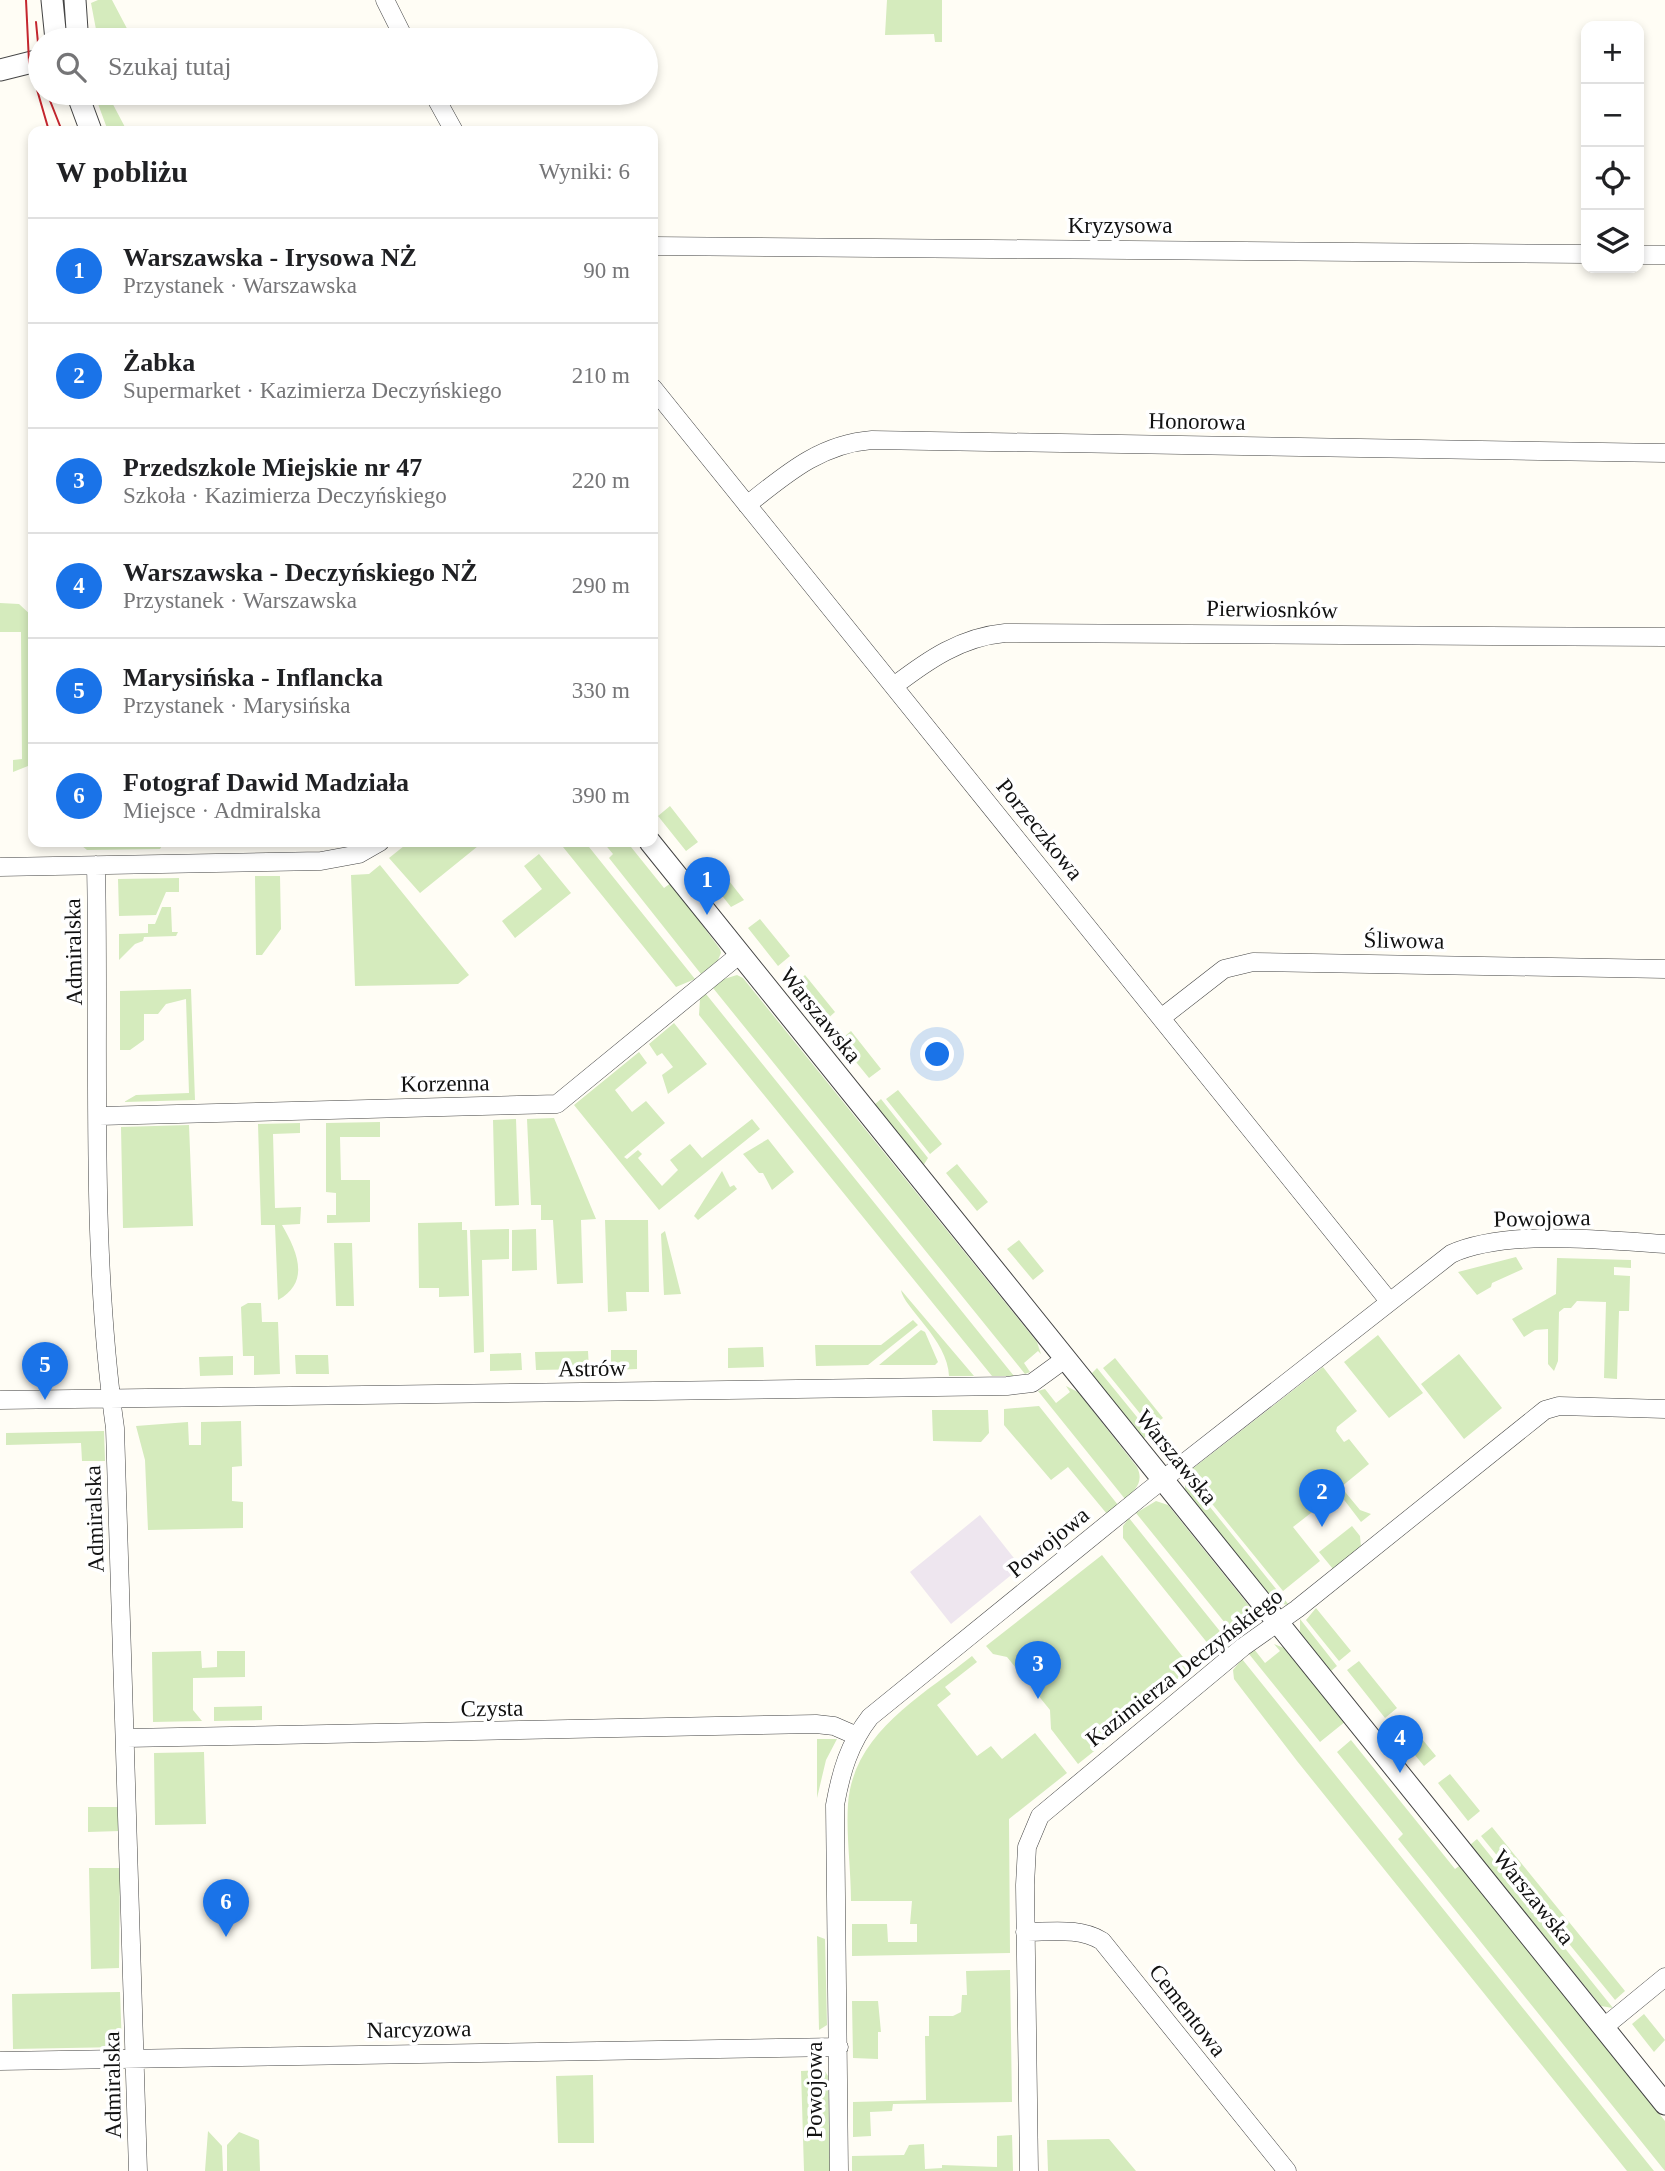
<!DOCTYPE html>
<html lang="pl">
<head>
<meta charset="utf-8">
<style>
  :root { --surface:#fff; --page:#f6f6f6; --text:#202124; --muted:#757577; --line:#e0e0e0; --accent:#1a73e8 }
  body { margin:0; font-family:"Times New Roman",serif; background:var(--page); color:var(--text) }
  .controls { position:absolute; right:21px; top:21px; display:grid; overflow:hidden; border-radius:14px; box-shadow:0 4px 10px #0003 }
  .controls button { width:63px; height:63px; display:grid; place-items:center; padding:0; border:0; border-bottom:2px solid var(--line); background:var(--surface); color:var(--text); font:35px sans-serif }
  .you { position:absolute; left:938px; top:1055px; width:24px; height:24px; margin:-18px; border:5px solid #fff; border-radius:50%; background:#1a73e8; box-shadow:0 0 0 10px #1a73e833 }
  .badge { display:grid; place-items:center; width:46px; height:46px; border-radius:50%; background:var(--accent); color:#fff; font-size:23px; font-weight:700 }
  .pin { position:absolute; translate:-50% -58px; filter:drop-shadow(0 2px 4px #0008) }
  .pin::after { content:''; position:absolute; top:37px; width:24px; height:21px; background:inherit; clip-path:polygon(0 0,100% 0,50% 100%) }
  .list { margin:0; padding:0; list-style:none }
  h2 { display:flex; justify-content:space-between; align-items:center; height:91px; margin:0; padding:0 28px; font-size:30px }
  h2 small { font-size:23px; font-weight:400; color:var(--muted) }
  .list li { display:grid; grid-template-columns:46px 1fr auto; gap:21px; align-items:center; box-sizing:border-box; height:105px; padding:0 28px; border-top:2px solid var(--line) }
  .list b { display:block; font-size:26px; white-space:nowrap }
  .list p { margin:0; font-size:23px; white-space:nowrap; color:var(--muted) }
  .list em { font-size:23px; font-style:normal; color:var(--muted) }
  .icon { flex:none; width:38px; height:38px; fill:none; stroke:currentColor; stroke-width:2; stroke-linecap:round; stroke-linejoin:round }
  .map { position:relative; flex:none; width:1665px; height:2171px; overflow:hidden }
  .search { position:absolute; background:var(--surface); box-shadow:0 4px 10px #0003; left:28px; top:28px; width:630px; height:77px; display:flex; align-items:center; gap:18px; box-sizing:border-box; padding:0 24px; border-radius:38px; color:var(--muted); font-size:26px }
  .panel { position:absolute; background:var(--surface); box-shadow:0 4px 10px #0003; left:28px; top:126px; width:630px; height:721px; border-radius:14px }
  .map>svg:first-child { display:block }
  .industrial { fill:#eee6ef }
  .green { fill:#d5ebbd }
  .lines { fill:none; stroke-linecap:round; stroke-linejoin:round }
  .minor-casing { stroke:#444; stroke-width:19 }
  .tertiary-casing { stroke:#444; stroke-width:23 }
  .minor { stroke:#fff; stroke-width:18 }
  .tertiary { stroke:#fff; stroke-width:21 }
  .tram { stroke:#c4262e; stroke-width:2 }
  .labels { text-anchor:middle; stroke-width:7; stroke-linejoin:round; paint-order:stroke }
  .street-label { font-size:23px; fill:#111; stroke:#fff }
</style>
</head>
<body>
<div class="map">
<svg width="1665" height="2171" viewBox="0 0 1665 2171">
  <rect width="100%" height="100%" fill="#fffdf5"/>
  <path class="industrial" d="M980,1515L1021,1567L951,1624L910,1572Z"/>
  <path class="green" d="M98,0H112L133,40H98L91,3Z
    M887,0H942V42H935L934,34L885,35Z
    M94,93H107L127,131H108Z
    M0,603L19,604L33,617V764L13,772V760L22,759L21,632H0Z
    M670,806L698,842L686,851L658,816Z
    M77,842H164L160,849L87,850Z
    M409,842H424L427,846L433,842H483L420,893L389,858Z
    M559,842H585L695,979L676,987Z
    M603,842H627L664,888L671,883L720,949L721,953L717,962L701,974L609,858L613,854Z
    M539,854L571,893L515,938L502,921L542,889L524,866Z
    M715,863L744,900L731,907L704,873Z
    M380,865L469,975L458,984L355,986L351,875L369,874Z
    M255,876H280L281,929L262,955H256Z
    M179,878V892H166L156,915L119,916L118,879Z
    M162,907H171L172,932H178L176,936L144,937L143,941L135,944L119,960V934L148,933V924H155Z
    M760,919L790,956L778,966L748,928Z
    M737,975L743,978L1037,1342L1041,1354L1038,1351L1024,1363L1030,1372L1025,1374L713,988L724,979Z
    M805,975L835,1012L824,1022L794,985Z
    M191,989L195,1100L124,1102L136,1095L189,1093L186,999L166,1004L158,1014H144V1040L130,1050H120V991Z
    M706,994L1014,1376H992L699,1015L700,999Z
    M674,1023L707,1064L668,1094L662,1075L673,1067L662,1053L657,1056L649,1044Z
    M851,1031L881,1069L869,1078L839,1041Z
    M639,1052L647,1063L615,1090L632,1112L646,1101L665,1123L624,1157L627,1159L638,1150L642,1154L638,1158L662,1186L678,1170L670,1160L690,1144L702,1158L752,1119L760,1129L659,1210L574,1105Z
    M898,1090L942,1144L930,1154L886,1099Z
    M881,1099L928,1158L923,1166L874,1105Z
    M554,1118L596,1219L581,1220L583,1283L557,1284L553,1220H541V1205H531L527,1119Z
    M516,1119L519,1205L495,1206L493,1120Z
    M380,1122V1137H340L341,1180H370V1222L327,1223V1215H336V1193L326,1192V1123Z
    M300,1123V1133L273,1134L275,1208L301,1207L300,1224L282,1225C297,1251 311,1282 278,1300L275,1225H261L258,1124Z
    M189,1125L193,1226L123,1228L121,1127Z
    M768,1139L794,1172L772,1190L763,1173H759L743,1154Z
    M957,1164L988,1202L977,1211L946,1173Z
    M722,1171L730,1187L734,1185L737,1189L698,1220L694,1216Z
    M605,1220H648L649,1292H626L627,1311L608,1312Z
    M462,1222V1230H467L469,1296L439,1297V1288H419L418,1223Z
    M509,1229V1259L482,1260L484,1352L474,1353L470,1230Z
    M536,1229L537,1270L512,1271V1230Z
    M665,1231L681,1294L664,1295L661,1234Z
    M1019,1240L1044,1271L1033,1280L1007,1249Z
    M334,1243H352L354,1306H336Z
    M1516,1257L1523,1269L1492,1283L1491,1287L1477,1295L1458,1272Z
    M1557,1258L1631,1260V1268L1614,1267V1275L1630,1276L1629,1311H1619L1617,1379L1604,1378L1606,1302L1577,1301L1571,1308H1564L1559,1312L1558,1361L1554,1371L1548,1364V1329L1535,1330L1524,1337L1512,1319L1556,1294Z
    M901,1290L974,1376H949C948,1340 903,1307 901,1290Z
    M248,1303H261L262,1322H278L280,1374L254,1375V1356H243L241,1307Z
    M913,1320L918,1325L868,1365L816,1366L815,1345H881Z
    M921,1330L925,1332L938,1362L935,1365H879Z
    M1378,1335L1423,1393L1389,1418L1344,1362Z
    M763,1347L764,1367L728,1368V1348Z
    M611,1350H637V1369L611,1370Z
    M588,1351L589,1369L536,1370L535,1352Z
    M521,1353L522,1370L490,1371V1354Z
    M1459,1354L1502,1408L1464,1439L1421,1384Z
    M295,1355H328L329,1374H296Z
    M233,1356V1375L200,1376L199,1357Z
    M1115,1358L1163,1418L1151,1427L1103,1368Z
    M1323,1367L1357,1411L1337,1427L1336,1431L1344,1442L1349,1439L1369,1464L1341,1487L1360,1510L1371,1514L1361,1522L1332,1484L1320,1494L1325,1502L1293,1527L1320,1561L1283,1591L1187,1473Z
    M1097,1368L1150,1433L1143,1439L1091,1374Z
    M1066,1386L1078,1392L1137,1467C1144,1481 1136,1490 1125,1499L1038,1391L1045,1389L1056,1403L1070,1392Z
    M1039,1406L1118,1505L1107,1514L1068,1467L1051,1480L1004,1425V1409Z
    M932,1410H988L989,1433L981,1442L933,1441Z
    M241,1421L242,1466L232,1467V1501L243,1502V1528L148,1530L145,1460L136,1426L188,1422L189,1445H201V1422Z
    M104,1431L105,1461H82L81,1443L6,1445V1433Z
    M1185,1476L1289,1605L1276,1603L1185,1491Z
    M1156,1501L1168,1505L1250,1607L1253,1618L1247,1611L1233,1623L1243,1635L1238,1639L1136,1513Z
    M1129,1518L1231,1645L1221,1651L1213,1650L1123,1538V1526Z
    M1352,1526L1360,1536L1361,1547L1333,1569L1319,1552Z
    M1102,1555L1194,1671L1078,1764L1051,1729L1050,1710L1007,1657L993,1654L986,1646Z
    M1316,1608L1351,1651L1339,1661L1306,1620Z
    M1300,1619L1337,1666L1331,1671L1300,1633Z
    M1274,1644L1284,1648L1346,1721L1320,1742L1249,1654L1254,1649L1265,1663L1280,1651Z
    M201,1651L202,1668L217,1667V1651H245V1677L193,1678V1710L202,1721L153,1722L152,1652Z
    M972,1656L977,1662L945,1687L951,1694L937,1705L977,1756L991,1746L1002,1759L1035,1733L1067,1773L1009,1819L1010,1953L852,1956V1924H887L888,1942H917V1924H910L912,1901H851C851,1869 846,1836 848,1804C853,1733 922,1696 972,1656Z
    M1242,1659L1654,2171H1627L1297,1761L1234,1679L1233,1670Z
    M1359,1661L1397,1708L1385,1718L1347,1670Z
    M262,1706V1720L214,1721V1707Z
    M1404,1717L1436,1756L1424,1766L1392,1727Z
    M817,1739H837L826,1760L817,1798Z
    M1351,1740L1455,1869L1462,1864L1665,2121V2171L1398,1839L1403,1834L1337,1752Z
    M204,1752L206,1824L155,1825L154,1753Z
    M1450,1774L1480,1811L1468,1821L1438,1783Z
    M88,1807H118L120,1831L88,1832Z
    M1492,1827L1625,1991L1615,2000L1481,1836Z
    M1477,1839L1613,2008L1601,2006L1470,1845Z
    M89,1868H120L119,1968L91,1969Z
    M817,1936L825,1939L827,2025L819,2030Z
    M1010,1970L1012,2102L893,2104L892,2111L870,2112L871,2136L853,2137V2102L926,2100L925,2036H929V2016H953L961,2012L962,1995H967L966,1971Z
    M120,1992L122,2047L13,2049L12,1994Z
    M852,2001H878L881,2032H878V2059L853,2058Z
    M1644,2014L1665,2040L1654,2052L1632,2024Z
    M824,2070L828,2076L830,2171H804L801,2071Z
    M593,2075L594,2143H558L556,2076Z
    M208,2131L222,2146L223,2171H205Z
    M239,2132L259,2140L260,2171H227V2145Z
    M1012,2135L1013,2171H852V2156L904,2155L909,2145L924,2144L925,2169L942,2168V2165L997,2167V2136Z
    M1109,2139L1136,2171H1048L1047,2140Z"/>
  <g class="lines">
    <defs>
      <path id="minor" d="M385,0L405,40
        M433,93L454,131
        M653,246L1586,254
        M1639,255H1665
        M653,388L1389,1301
        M747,505C786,474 820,444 872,440L1665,453
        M894,686C928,660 961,637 1005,633L1665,637
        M96,865C100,1052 89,1242 115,1428L138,2171
        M0,867L321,861L359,854L380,842
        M1161,1018L1224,969L1253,962L1665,969
        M99,1116L557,1104L739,955
        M0,1400L1007,1386L1032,1383L1065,1359
        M127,1738L816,1724L834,1726L857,1736
        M1025,1932C1051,1932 1079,1927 1102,1941L1287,2171
        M1604,2027L1665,1977
        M0,2061L839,2047
        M839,2171L835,1805C841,1772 849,1744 870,1717L1147,1492L1451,1254C1506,1229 1605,1240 1665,1244
        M1029,2171L1025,1885L1027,1847L1040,1816L1243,1647L1297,1609L1545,1410L1559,1406L1665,1409"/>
      <path id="tertiary" d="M52,0L56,40
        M74,40L77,30L75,0
        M0,70L40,60
        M77,93L91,131
        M650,842L1665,2104"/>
    </defs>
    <use href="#minor" class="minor-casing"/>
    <use href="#tertiary" class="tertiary-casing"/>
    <use href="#minor" class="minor"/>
    <use href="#tertiary" class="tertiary"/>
    <path class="tram" d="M26,0L29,62L49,131
      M36,22L40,64
      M47,93L62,131"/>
  </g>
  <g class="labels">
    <g class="street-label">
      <text x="1120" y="233">Kryzysowa</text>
      <text transform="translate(1197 421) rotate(1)" y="8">Honorowa</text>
      <text transform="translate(1272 609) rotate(1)" y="8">Pierwiosnków</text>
      <text transform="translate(1040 829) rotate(51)" y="8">Porzeczkowa</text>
      <text transform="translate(1404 940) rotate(1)" y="8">Śliwowa</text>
      <text transform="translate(73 952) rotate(-91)" y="8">Admiralska</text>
      <text transform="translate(821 1015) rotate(51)" y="8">Warszawska</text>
      <text transform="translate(445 1083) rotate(-1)" y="8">Korzenna</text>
      <text transform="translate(1542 1218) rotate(-1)" y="8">Powojowa</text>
      <text transform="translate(592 1368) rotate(-1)" y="8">Astrów</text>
      <text transform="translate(1177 1457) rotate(51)" y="8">Warszawska</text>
      <text transform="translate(94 1519) rotate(-92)" y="8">Admiralska</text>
      <text transform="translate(1048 1542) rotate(-39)" y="8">Powojowa</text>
      <text transform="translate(1184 1667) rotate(-38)" y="8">Kazimierza Deczyńskiego</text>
      <text transform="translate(492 1708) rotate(-1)" y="8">Czysta</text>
      <text transform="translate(1534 1897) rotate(51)" y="8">Warszawska</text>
      <text transform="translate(1188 2010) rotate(52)" y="8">Cementowa</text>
      <text transform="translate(419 2029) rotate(-1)" y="8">Narcyzowa</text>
      <text transform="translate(112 2085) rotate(-91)" y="8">Admiralska</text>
      <text transform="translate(814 2090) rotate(-90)" y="8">Powojowa</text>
    </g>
  </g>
</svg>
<div class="controls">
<button>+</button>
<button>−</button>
<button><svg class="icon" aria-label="locate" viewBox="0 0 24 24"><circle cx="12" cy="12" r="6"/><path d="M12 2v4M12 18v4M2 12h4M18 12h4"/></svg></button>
<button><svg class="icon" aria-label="layers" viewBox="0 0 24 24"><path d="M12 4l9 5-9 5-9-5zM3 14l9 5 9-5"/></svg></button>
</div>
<div class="you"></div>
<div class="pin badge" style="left:707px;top:915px">1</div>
<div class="pin badge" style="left:1322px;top:1527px">2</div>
<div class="pin badge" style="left:1038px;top:1699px">3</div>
<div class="pin badge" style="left:1400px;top:1773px">4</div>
<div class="pin badge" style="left:45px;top:1400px">5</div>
<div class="pin badge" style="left:226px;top:1937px">6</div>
<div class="search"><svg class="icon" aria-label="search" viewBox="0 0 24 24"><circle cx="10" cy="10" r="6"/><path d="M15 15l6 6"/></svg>Szukaj tutaj</div>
<section class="panel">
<h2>W pobliżu<small>Wyniki: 6</small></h2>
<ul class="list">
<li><span class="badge">1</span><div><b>Warszawska - Irysowa NŻ</b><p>Przystanek · Warszawska</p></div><em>90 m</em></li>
<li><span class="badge">2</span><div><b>Żabka</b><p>Supermarket · Kazimierza Deczyńskiego</p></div><em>210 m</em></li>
<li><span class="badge">3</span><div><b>Przedszkole Miejskie nr 47</b><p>Szkoła · Kazimierza Deczyńskiego</p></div><em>220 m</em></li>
<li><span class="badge">4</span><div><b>Warszawska - Deczyńskiego NŻ</b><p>Przystanek · Warszawska</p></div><em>290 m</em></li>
<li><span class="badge">5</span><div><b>Marysińska - Inflancka</b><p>Przystanek · Marysińska</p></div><em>330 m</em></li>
<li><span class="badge">6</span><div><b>Fotograf Dawid Madziała</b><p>Miejsce · Admiralska</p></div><em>390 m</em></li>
</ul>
</section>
</div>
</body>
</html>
